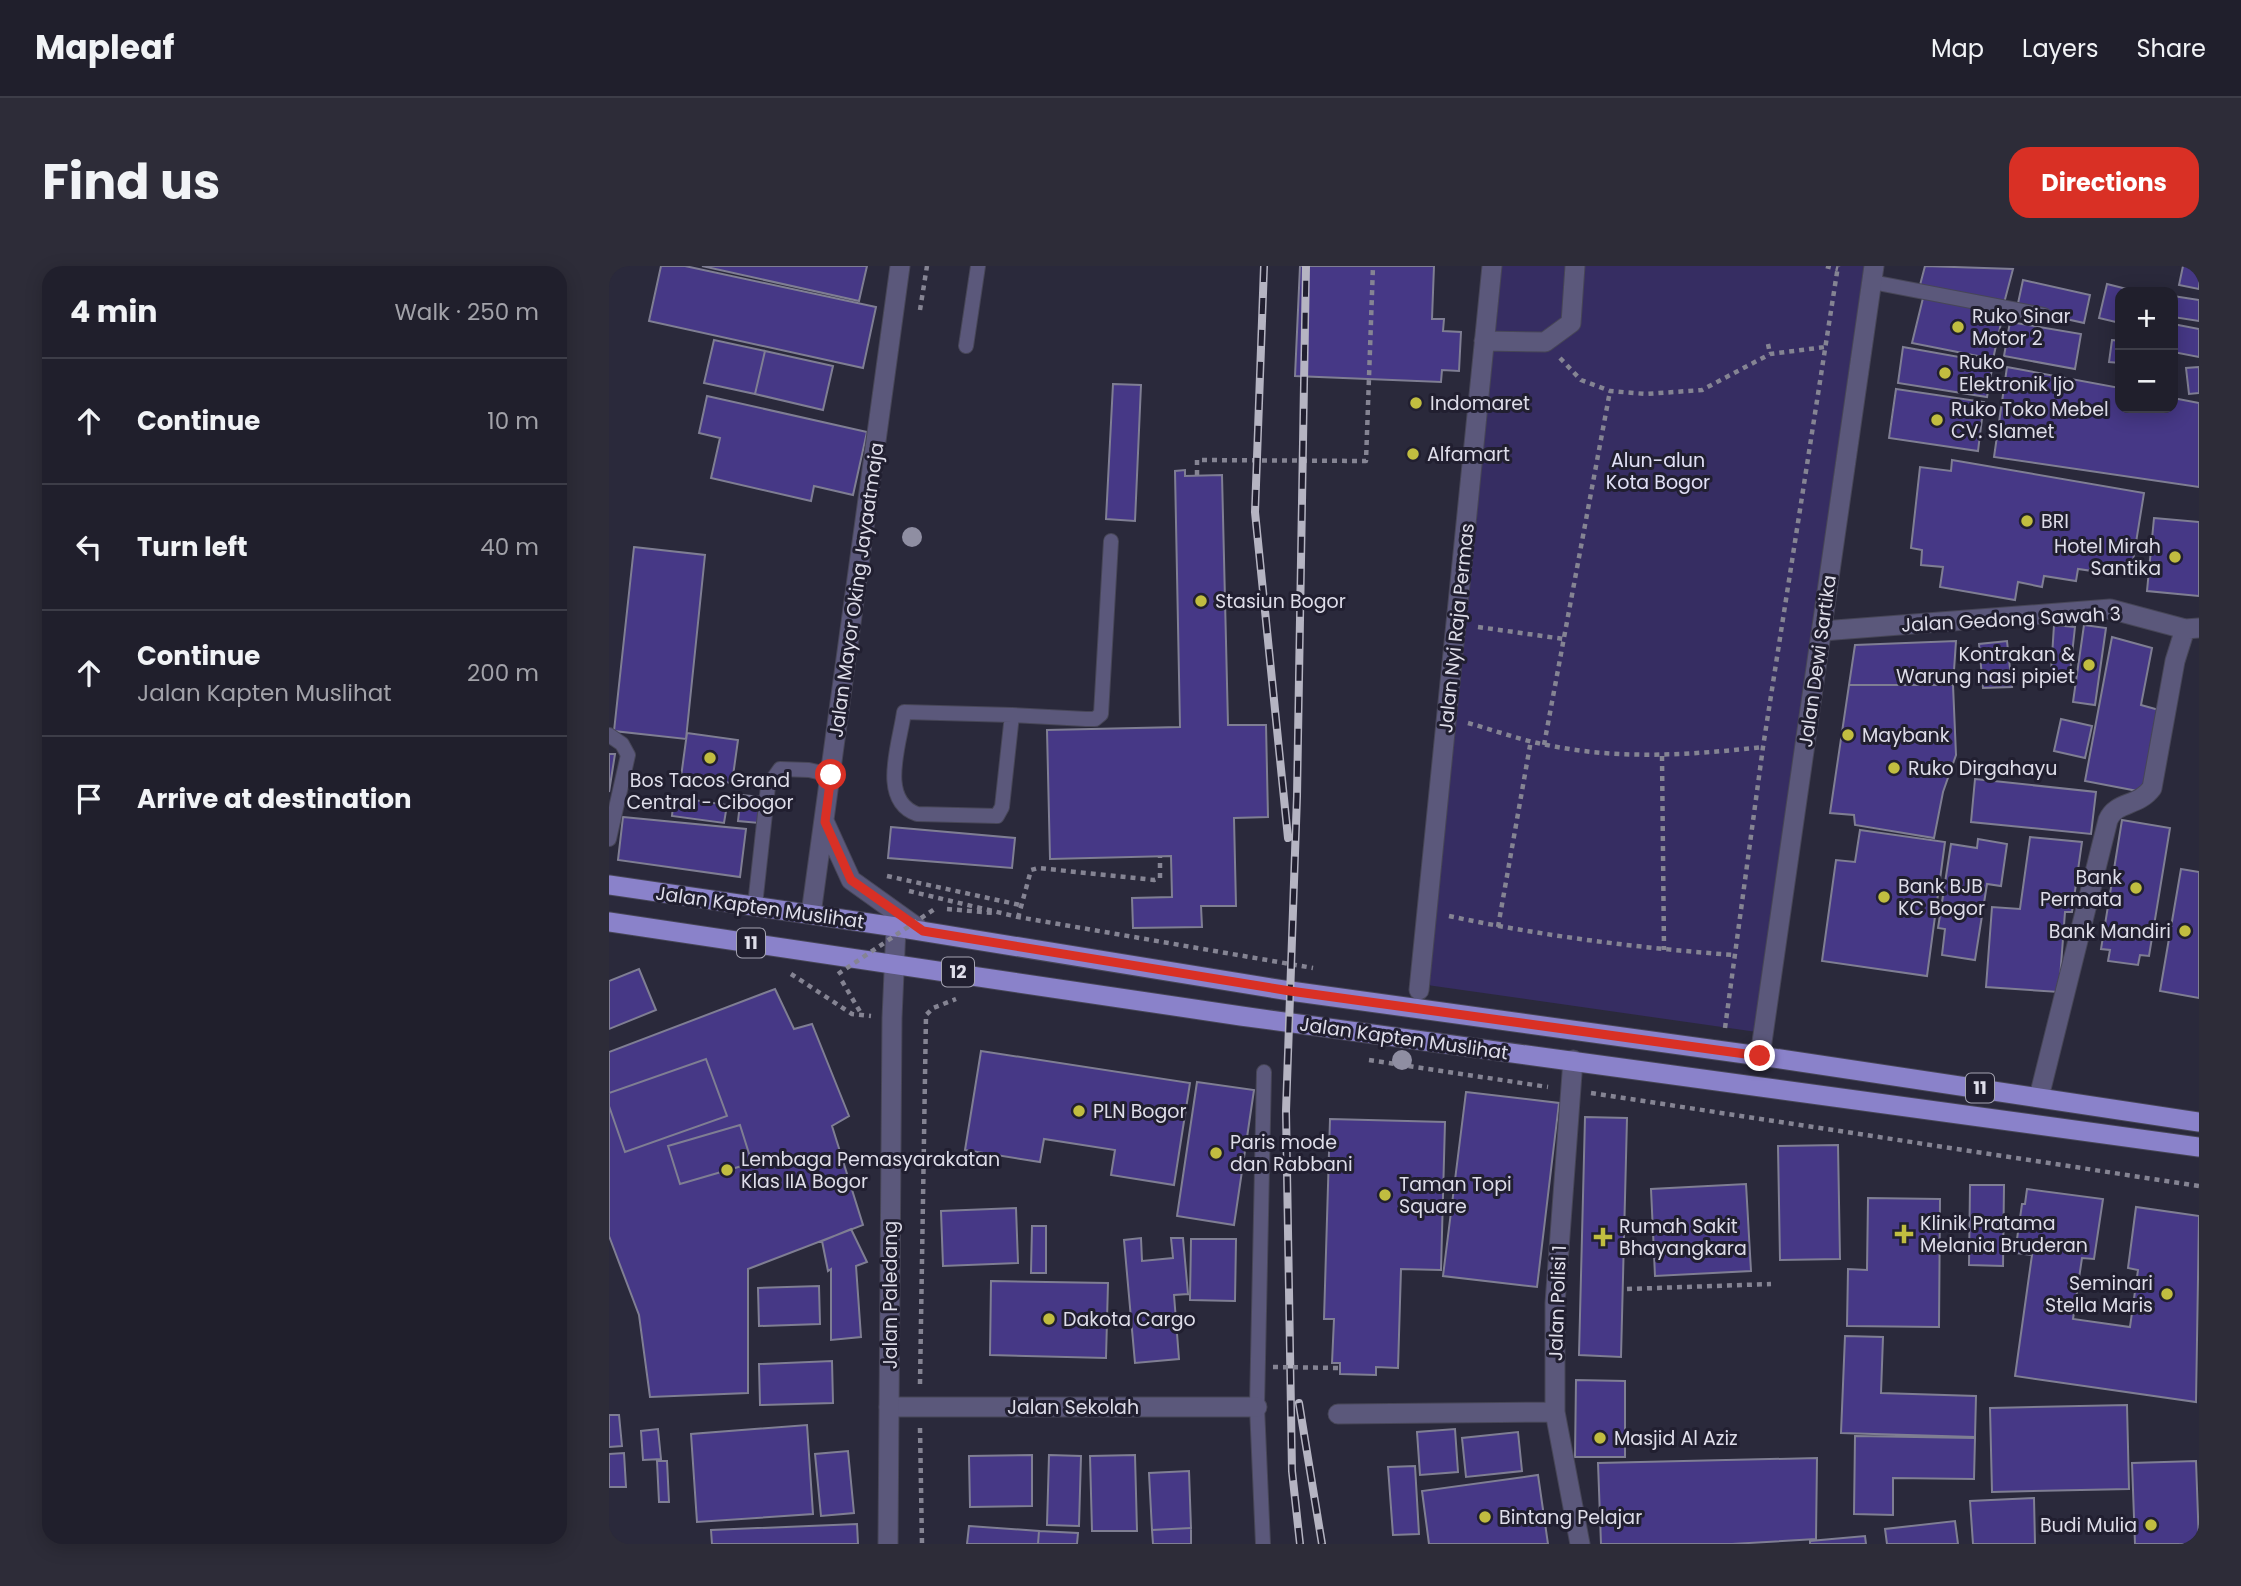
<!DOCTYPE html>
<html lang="en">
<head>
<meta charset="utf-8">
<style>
  :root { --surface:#201f2c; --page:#2d2c38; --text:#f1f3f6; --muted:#a2a2a9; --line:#3d3d48; --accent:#d93025 }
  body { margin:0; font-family:Poppins,sans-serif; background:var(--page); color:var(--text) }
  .controls { position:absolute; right:21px; top:21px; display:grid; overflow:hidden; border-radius:14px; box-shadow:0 4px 18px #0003 }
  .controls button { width:63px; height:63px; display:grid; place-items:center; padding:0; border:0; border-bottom:2px solid var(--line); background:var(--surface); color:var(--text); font:35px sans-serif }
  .stop { position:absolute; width:21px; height:21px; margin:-16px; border:5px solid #d93025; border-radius:50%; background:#fff }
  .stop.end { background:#d93025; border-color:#fff; box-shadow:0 2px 7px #0008 }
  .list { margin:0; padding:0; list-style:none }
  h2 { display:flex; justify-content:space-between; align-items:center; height:91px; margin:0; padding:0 28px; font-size:30px }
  h2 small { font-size:23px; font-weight:400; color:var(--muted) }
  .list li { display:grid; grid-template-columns:46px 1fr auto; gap:21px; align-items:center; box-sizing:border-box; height:126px; padding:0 28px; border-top:2px solid var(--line) }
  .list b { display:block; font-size:26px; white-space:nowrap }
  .list p { margin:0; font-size:23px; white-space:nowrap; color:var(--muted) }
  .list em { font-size:23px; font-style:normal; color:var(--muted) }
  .icon { flex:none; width:38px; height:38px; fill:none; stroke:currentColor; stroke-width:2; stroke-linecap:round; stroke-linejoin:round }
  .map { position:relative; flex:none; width:1590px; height:1278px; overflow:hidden; border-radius:21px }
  header { display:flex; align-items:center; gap:42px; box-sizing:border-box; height:98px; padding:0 35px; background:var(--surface); border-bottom:2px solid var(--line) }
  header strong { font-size:33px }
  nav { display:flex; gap:38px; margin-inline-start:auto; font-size:24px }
  .intro { display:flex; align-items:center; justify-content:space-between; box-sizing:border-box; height:168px; padding:0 42px }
  h1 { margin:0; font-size:49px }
  .button { padding:18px 32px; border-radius:21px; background:var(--accent); color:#fff; font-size:24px; font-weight:700 }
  main { display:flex; gap:42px; padding:0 42px }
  aside { flex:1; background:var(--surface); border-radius:21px; box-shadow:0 4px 18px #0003 }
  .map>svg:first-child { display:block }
  .green { fill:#362d62 }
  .building { fill:#463886; stroke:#7f7e93; stroke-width:2 }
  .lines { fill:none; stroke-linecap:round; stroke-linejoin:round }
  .service-casing { stroke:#474657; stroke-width:16 }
  .pedestrian-casing { stroke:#474657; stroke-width:21 }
  .minor-casing { stroke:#474657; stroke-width:21 }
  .tertiary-casing { stroke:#474657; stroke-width:21 }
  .primary-casing { stroke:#474657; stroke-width:21 }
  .path { stroke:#858493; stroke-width:4.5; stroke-dasharray:5 5; stroke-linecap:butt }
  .service { stroke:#5b587b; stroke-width:14 }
  .pedestrian { stroke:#5b587b; stroke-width:19 }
  .minor { stroke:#5b587b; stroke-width:19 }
  .tertiary { stroke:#5b587b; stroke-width:19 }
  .primary { stroke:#8a82ca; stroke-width:19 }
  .rail-casing { stroke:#b5b4c2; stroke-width:8 }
  .rail { stroke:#211f30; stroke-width:5; stroke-dasharray:16; stroke-linecap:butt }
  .path-bridge { stroke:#858493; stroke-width:4.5; stroke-dasharray:5 5; stroke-linecap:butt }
  .tree { fill:#8f8ea2 }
  .route { stroke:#d93025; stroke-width:9 }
  .poi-dot { fill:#c1bd40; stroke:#211f30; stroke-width:2.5 }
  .labels { text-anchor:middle; stroke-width:6; stroke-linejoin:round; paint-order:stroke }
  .shield { fill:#211f30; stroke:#a5a4b2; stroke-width:2 }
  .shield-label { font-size:18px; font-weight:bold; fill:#dedde9 }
  .poi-label { font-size:19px; fill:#dedde9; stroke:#211f30; text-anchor:start }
  .park-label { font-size:19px; fill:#e2e1f7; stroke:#211f30 }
  .street-label { font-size:19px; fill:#dedde9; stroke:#211f30 }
</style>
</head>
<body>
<header>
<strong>Mapleaf</strong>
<nav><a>Map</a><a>Layers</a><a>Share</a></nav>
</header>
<div class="intro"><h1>Find us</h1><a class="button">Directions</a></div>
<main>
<aside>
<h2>4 min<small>Walk · 250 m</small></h2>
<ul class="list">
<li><svg class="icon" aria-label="ahead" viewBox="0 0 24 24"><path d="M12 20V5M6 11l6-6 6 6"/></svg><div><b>Continue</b></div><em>10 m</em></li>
<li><svg class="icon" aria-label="left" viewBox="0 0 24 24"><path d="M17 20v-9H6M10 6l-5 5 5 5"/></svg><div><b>Turn left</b></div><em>40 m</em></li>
<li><svg class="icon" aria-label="ahead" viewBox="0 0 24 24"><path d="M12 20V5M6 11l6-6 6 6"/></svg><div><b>Continue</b><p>Jalan Kapten Muslihat</p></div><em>200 m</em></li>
<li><svg class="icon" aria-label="arrive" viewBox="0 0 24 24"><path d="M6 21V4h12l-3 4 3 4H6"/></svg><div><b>Arrive at destination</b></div></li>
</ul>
</aside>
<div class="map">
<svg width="1590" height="1278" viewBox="0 0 1590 1278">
  <rect width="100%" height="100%" fill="#2a293b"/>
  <path class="green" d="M883,0H1265L1155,767L811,718Z"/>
  <path class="building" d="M52,0H76L267,41L254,102L40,55Z
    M93,0H258L250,35Z
    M691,0H825L823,53H835L834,65L852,66L850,105L833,104L832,116L686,110Z
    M1316,0L1404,3L1394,41L1311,19Z
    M1574,0H1590V23L1570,19Z
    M1414,14L1481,29L1475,57L1408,42Z
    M1498,18L1518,23V26H1511V57L1490,52Z
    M1315,28L1395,44L1384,93L1303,77Z
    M1564,30L1590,34V55L1564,51Z
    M1401,56L1472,68L1466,103L1395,90Z
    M1564,58L1590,63V91L1564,86Z
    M105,74L156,85L146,128L95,117Z
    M1503,74L1511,75V97L1500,96Z
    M1294,81L1384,97L1378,131L1289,117Z
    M156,85L224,100L214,144L146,128Z
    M1398,101L1511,122V142H1564V132L1590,137V221L1385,191Z
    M1590,101V127L1580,128L1577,102Z
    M504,118L532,119L526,255L497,253Z
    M1287,123L1375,136L1369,185L1280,172Z
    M98,130L258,166L244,229L205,220L202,235L102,212L111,172L90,167Z
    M1343,194L1535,227L1524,295L1505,299L1504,308L1469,303L1467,315L1435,310L1433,321L1409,316L1406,334L1331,321L1334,301L1312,299L1313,284L1302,282L1311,201L1342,205Z
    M576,204V210L613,209L619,459H657L659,551L625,552L627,640H592L593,661L524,662L523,632L563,631L562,590L441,593L438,464L571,461L566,205Z
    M1545,252L1590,256V330L1538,325Z
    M25,281L96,289L77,473L5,465Z
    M1445,359L1466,361L1461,407L1442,406Z
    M1475,359L1497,362L1486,439L1464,436Z
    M1503,371L1543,382L1532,439L1550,444L1534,526L1476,515Z
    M1347,375L1344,419H1240L1246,379Z
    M1398,375L1403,421L1374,422L1370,378Z
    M1240,419H1344L1347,489L1334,526L1325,572L1246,559L1245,549L1221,547Z
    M1452,453L1483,460L1476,492L1445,485Z
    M78,467L129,474L123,517L72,511Z
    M0,488H6L0,526Z
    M1366,513L1487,526L1482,568L1362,556Z
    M132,529L152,531L150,557L129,555Z
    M65,531L118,539L115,557L63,550Z
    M14,551L137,563L131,611L9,594Z
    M1513,554L1561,562L1540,690L1531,689L1529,699L1499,695L1501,684L1492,683Z
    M282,561L406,572L403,602L279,592Z
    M1251,564L1336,576L1318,710L1213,695L1227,594L1246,596Z
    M1421,571L1473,576L1463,646H1456L1450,726L1377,721L1383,641L1411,643Z
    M1369,573L1398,578L1392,620L1378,618L1366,694L1333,689L1336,663L1329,662L1342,578L1368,582Z
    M1572,603L1590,606V732L1551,725Z
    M30,703L47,744L0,763V715Z
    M166,723L185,763L203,758L240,850L223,860L254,959L139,1003V1127L41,1131L30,1049L0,970V786Z
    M372,785L581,817L565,919L502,909L506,884L435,873L431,896L356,884Z
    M97,793L118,850L16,886L0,840V827Z
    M588,816L645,824L625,959L568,950Z
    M857,826L950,837L928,1021L834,1010Z
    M976,851L1018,852L1012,1091L970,1089Z
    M721,853L836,856L832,1004L792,1003L789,1102L767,1101V1109L731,1108V1097H723L725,1053H715Z
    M131,859L143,897L71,918L59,880Z
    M1229,879L1231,993L1171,994L1169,880Z
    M1137,918L1142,1005L1046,1010L1042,923Z
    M1361,919H1395L1394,1000L1360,999Z
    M1418,923L1494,933L1485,993L1473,992L1464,1053L1521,1061L1529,1004L1519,1002L1527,941L1590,950L1587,1136L1406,1110L1423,989L1406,987L1413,938H1416Z
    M1259,932L1331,933L1330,1061L1238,1060L1239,1003L1258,1004Z
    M407,942L409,997L334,1000L332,945Z
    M423,960H437V1007H422Z
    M242,963L258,996L247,1000L252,1071L222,1074V1003L219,1005L213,975Z
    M532,972L533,995L564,992L562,972H574L579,1028L565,1029L570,1093L526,1097L515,974Z
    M582,973H627L626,1035L581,1034Z
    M382,1015L499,1017L497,1092L381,1089Z
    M210,1020L211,1058L150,1060L149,1022Z
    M1236,1070L1274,1071L1272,1127L1367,1130L1366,1171L1232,1167Z
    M223,1095L224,1137L151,1139L150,1098Z
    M967,1114L1016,1115V1191H966Z
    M1518,1139L1520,1223L1383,1226L1381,1142Z
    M0,1149H10L13,1180L0,1181Z
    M198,1159L204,1248L88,1256L82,1168Z
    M49,1163L52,1193L34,1194L32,1165Z
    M846,1163L849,1206L811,1209L808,1166Z
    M909,1166L913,1205L857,1211L853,1172Z
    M1246,1170L1366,1172L1365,1213L1284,1212V1249L1245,1248Z
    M239,1185L245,1247L212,1250L206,1188Z
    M15,1187L17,1221H0V1188Z
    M423,1189V1240L361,1241L360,1190Z
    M440,1189L472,1190L470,1260L438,1259Z
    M526,1189L528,1265H483L481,1190Z
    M1208,1192L1207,1273L1123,1278H992L989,1197Z
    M48,1195H58L60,1236H50Z
    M1587,1195L1590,1278H1526L1523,1197Z
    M806,1200L810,1268L784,1269L779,1201Z
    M580,1205L582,1262L543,1264L540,1207Z
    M929,1209L939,1278H820L813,1225Z
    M1425,1232L1426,1278H1364L1361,1235Z
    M1346,1255L1349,1278H1278L1276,1263Z
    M248,1258L249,1278H103L102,1264Z
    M360,1260L430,1265L429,1278H358Z
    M582,1262V1278H544L543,1264Z
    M430,1265L469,1267L468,1278H429Z
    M1256,1270L1257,1278H1201V1275Z"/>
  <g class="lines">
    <defs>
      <path id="service" d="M1263,16L1435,49
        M357,80L369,0
        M295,446L403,449L393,541L388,550L308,548C269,534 291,477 295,446Z
        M403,449L477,453H486L492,448L502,275
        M0,469L13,478L19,489L0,573
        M146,639L159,520L171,503L200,504L222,509
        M654,1278L648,1141L655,806"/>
      <path id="pedestrian" d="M875,75L936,76L962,57L966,0
        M810,724L883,0"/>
      <path id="minor" d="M1213,365L1501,343L1576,363L1590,362
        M964,794L946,1037V1146L971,1278
        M1430,831L1499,554C1507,535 1529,541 1543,522L1566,395L1576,363
        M280,1141H648
        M729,1148L946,1146"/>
      <path id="tertiary" d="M216,557L242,614L309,662
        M202,648L291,0
        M1151,790L1265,0
        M279,1278L283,752L287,661"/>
      <path id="primary" d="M0,619L287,661L681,725L1151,790L1590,856
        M0,656L632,750L1590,881"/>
    </defs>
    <use href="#service" class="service-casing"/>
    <use href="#pedestrian" class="pedestrian-casing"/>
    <use href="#minor" class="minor-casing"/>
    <use href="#tertiary" class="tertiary-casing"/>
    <use href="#primary" class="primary-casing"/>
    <path class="path" d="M1217,0L1229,3
      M311,44L318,0
      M1159,78L1161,88
      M951,92L972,114L1001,125L1037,128L1093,124L1161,88L1216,81
      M588,209V194L757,195L764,0
      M869,361L955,373
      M859,457C885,464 911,474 938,479C1010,494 1081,489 1154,481
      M935,479L1001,125
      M1053,490L1055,684
      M278,610L411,639
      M300,625L409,651L704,702
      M338,643L385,647
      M840,650C933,670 1029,682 1125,689
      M409,652L422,604L429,602L545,614L551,612V591
      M889,661L922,474
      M182,708L243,748L262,750
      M233,715L253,749
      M1116,762L1154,481L1229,0
      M760,794L939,821
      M982,827L1590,920
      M1018,1023L1162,1018
      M311,1118L317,749L324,742L347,733
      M311,1162L313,1278"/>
    <use href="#service" class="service"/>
    <use href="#pedestrian" class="pedestrian"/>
    <use href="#minor" class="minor"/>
    <use href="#tertiary" class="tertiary"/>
    <use href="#primary" class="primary"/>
    <defs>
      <path id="rail" d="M655,0L646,246L679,572
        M690,1137L713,1278
        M691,1278L683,1205L677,845L688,530L697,0"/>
    </defs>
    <use href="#rail" class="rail-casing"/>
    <use href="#rail" class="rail"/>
    <path class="path-bridge" d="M229,708L327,642
      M664,1101L731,1102"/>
  </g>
  <g class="tree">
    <circle cx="303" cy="271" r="10"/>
    <circle cx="793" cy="794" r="10"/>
  </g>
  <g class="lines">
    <path class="route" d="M222,509L216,556L242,614L314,665L681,725L1151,790"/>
  </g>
  <g class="poi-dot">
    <circle cx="1349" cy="61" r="7"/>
    <circle cx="1336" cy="107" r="7"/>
    <circle cx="807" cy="137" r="7"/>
    <circle cx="1328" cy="154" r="7"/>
    <circle cx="804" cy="188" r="7"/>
    <circle cx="1418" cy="255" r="7"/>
    <circle cx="1566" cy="291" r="7"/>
    <circle cx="592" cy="335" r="7"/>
    <circle cx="1480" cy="399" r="7"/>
    <circle cx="1239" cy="469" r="7"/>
    <circle cx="101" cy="492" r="7"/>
    <circle cx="1285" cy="502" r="7"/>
    <circle cx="1527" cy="622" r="7"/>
    <circle cx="1275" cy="631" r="7"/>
    <circle cx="1576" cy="665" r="7"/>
    <circle cx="470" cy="845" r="7"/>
    <circle cx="607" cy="887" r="7"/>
    <circle cx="118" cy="904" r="7"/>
    <circle cx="776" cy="929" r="7"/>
    <path d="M1291.5 957.5h7v7h7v7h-7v7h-7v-7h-7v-7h7z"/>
    <path d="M990.5 960.5h7v7h7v7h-7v7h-7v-7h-7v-7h7z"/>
    <circle cx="1558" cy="1028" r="7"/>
    <circle cx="440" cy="1053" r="7"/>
    <circle cx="991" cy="1172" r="7"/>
    <circle cx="876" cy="1251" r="7"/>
    <circle cx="1542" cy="1259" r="7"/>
  </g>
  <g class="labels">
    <g class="shield">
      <rect x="128" y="662.5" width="28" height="29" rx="5"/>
      <rect x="333" y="691.5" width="32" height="29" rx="5"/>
      <rect x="1357" y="807.5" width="28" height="29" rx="5"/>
    </g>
    <g class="shield-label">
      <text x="142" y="683">11</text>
      <text x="349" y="712">12</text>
      <text x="1371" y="828">11</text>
    </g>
    <g class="poi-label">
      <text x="1363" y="57">Ruko Sinar<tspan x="1363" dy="22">Motor 2</tspan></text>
      <text x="1350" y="103">Ruko<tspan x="1350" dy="22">Elektronik Ijo</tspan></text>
      <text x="821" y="144">Indomaret</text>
      <text x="1342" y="150">Ruko Toko Mebel<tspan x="1342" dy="22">CV. Slamet</tspan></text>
      <text x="818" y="195">Alfamart</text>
      <text x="1432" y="262">BRI</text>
      <text x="1552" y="287" text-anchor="end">Hotel Mirah<tspan x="1552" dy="22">Santika</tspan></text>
      <text x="606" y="342">Stasiun Bogor</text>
      <text x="1466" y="395" text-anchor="end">Kontrakan &amp;<tspan x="1466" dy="22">Warung nasi pipiet</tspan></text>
      <text x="1253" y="476">Maybank</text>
      <text x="1299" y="509">Ruko Dirgahayu</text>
      <text x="101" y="521" text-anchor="middle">Bos Tacos Grand<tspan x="101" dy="22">Central - Cibogor</tspan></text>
      <text x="1513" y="618" text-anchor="end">Bank<tspan x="1513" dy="22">Permata</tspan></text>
      <text x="1289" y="627">Bank BJB<tspan x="1289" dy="22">KC Bogor</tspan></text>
      <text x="1562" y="672" text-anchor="end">Bank Mandiri</text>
      <text x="484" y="852">PLN Bogor</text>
      <text x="621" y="883">Paris mode<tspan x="621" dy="22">dan Rabbani</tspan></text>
      <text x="132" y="900">Lembaga Pemasyarakatan<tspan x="132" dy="22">Klas IIA Bogor</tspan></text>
      <text x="790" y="925">Taman Topi<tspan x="790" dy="22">Square</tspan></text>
      <text x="1311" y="964">Klinik Pratama<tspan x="1311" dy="22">Melania Bruderan</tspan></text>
      <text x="1010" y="967">Rumah Sakit<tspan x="1010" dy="22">Bhayangkara</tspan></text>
      <text x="1544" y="1024" text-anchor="end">Seminari<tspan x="1544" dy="22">Stella Maris</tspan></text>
      <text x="454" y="1060">Dakota Cargo</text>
      <text x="1005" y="1179">Masjid Al Aziz</text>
      <text x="890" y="1258">Bintang Pelajar</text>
      <text x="1528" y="1266" text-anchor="end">Budi Mulia</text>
    </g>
    <g class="park-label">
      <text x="1049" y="201">Alun-alun<tspan x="1049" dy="22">Kota Bogor</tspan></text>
    </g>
    <g class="street-label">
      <text transform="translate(247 324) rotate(-82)" y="7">Jalan Mayor Oking Jayaatmaja</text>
      <text transform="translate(1402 353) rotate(-3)" y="7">Jalan Gedong Sawah 3</text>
      <text transform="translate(847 362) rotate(-84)" y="7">Jalan Nyi Raja Permas</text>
      <text transform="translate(1208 395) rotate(-82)" y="7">Jalan Dewi Sartika</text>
      <text transform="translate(151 641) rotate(8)" y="7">Jalan Kapten Muslihat</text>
      <text transform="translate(795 772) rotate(8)" y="7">Jalan Kapten Muslihat</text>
      <text transform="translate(281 1029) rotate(-90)" y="7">Jalan Paledang</text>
      <text transform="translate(948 1037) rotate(-88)" y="7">Jalan Polisi 1</text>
      <text x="464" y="1148">Jalan Sekolah</text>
    </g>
  </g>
</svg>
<div class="controls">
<button>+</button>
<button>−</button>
</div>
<div class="stop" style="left:222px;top:509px"></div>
<div class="stop end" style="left:1151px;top:790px"></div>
</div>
</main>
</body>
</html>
